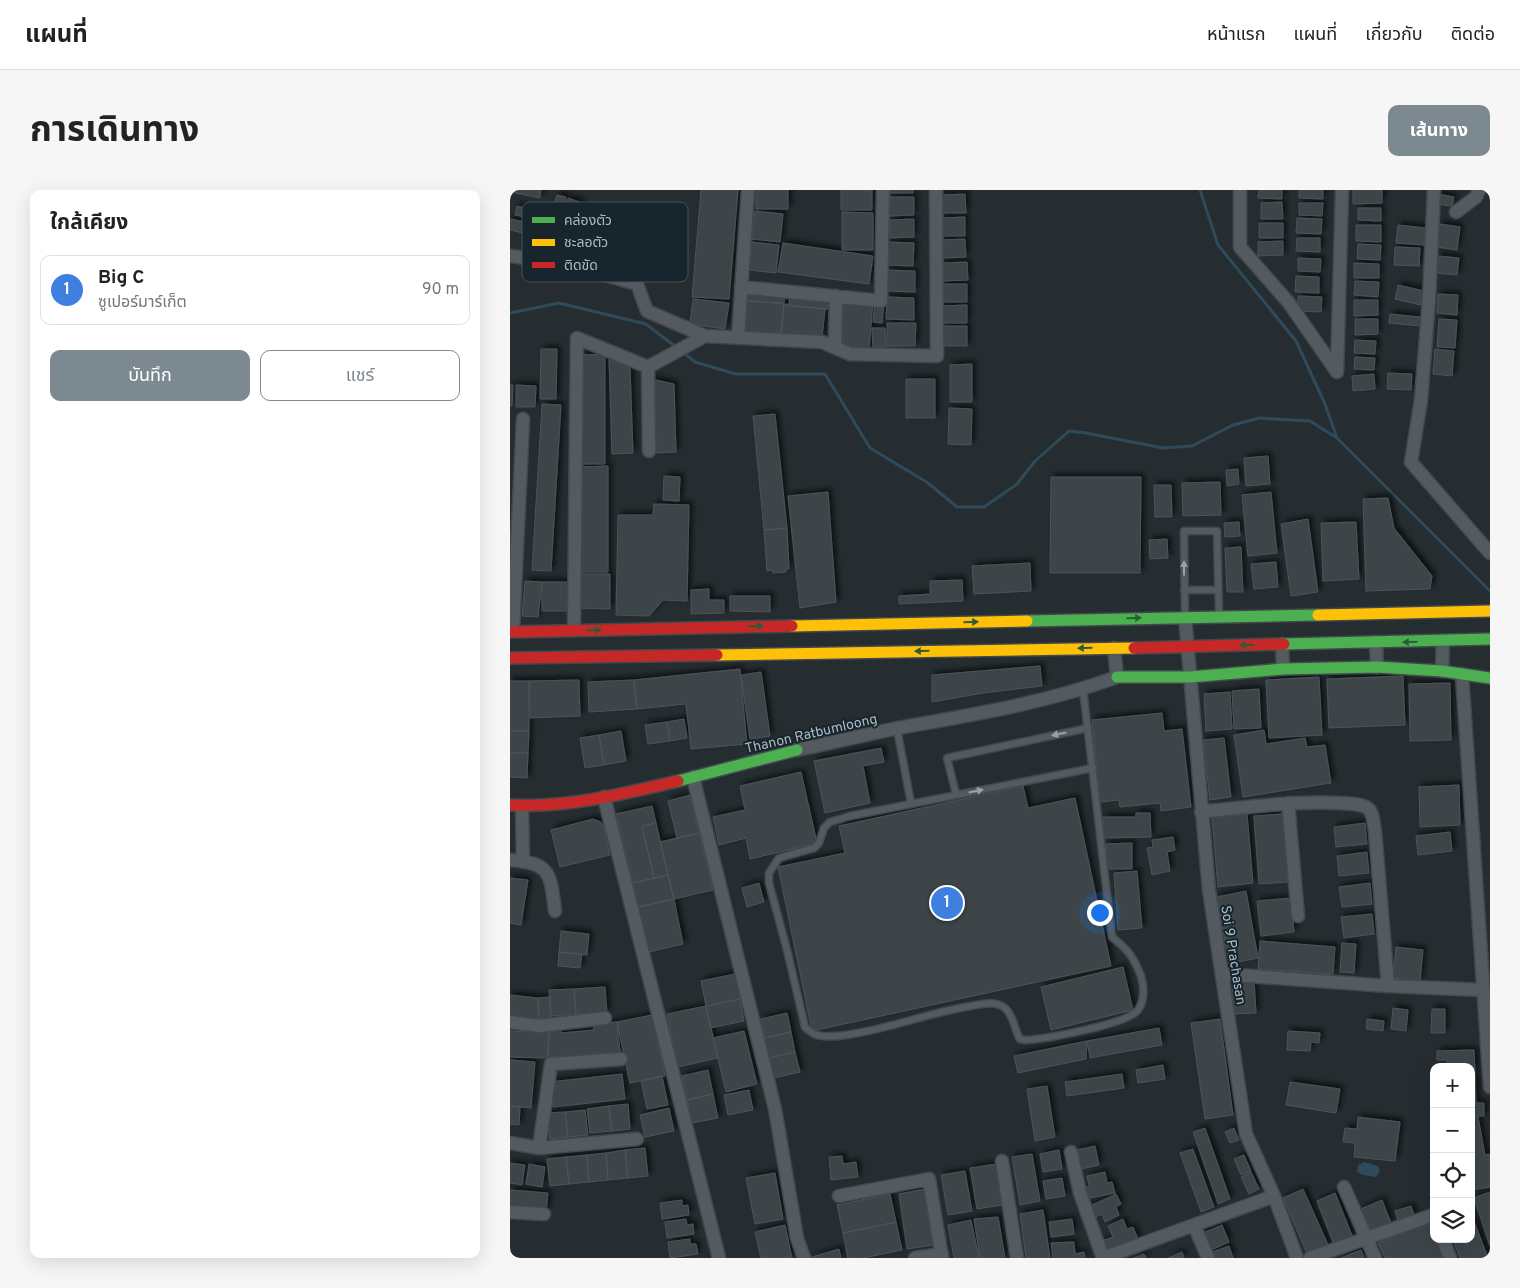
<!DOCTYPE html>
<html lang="th">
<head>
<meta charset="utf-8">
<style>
  :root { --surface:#fff; --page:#f6f6f6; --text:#222; --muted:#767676; --line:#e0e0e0; --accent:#7d8991 }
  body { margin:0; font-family:Overpass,"Noto Sans Thai",sans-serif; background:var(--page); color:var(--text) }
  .controls { position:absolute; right:15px; bottom:15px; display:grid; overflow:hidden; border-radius:10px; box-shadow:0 5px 20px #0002 }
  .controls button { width:45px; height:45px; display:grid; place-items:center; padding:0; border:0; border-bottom:1px solid var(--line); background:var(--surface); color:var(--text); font:25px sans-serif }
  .you { position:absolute; left:589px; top:722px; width:18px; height:18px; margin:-12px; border:4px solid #fff; border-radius:50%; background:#1a73e8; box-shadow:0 0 0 8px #1a73e833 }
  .badge { display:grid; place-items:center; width:32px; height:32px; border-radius:50%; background:var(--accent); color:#fff; font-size:16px; font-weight:700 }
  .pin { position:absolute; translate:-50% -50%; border:2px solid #fff; box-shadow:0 1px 5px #0006 }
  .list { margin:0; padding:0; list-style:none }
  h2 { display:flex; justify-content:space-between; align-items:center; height:65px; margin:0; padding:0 20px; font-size:21px }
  h2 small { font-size:16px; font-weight:400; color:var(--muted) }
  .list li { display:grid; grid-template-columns:32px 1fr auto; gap:15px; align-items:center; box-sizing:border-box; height:70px; margin:0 10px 10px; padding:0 10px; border:1px solid var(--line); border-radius:10px }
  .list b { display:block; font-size:19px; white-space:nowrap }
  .list p { margin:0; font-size:16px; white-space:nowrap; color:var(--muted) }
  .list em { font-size:16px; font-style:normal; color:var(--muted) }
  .actions { display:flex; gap:10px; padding:15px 20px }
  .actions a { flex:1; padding:11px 0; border:1px solid var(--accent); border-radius:10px; text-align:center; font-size:18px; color:var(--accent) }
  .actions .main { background:var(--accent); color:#fff }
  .icon { flex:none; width:28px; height:28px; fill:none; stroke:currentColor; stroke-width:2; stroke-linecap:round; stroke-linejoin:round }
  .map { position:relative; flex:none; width:980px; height:1068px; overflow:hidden; border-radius:10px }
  header { display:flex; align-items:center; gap:30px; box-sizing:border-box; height:70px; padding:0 25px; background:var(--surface); border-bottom:1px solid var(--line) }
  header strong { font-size:24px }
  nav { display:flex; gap:28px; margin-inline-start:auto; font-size:18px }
  .intro { display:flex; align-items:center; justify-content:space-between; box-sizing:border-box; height:120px; padding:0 30px }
  h1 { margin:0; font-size:35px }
  .button { padding:12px 22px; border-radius:10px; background:var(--accent); color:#fff; font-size:18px; font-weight:700 }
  main { display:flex; gap:30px; padding:0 30px }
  aside { flex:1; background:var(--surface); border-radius:10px; box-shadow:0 5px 20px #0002 }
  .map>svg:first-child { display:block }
  .water { fill:#2f4a5a }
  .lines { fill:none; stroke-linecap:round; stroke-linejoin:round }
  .stream { stroke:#2f4a5a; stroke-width:3 }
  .building { fill:#3d4448; stroke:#4b555a; filter:url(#shadow) }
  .lane-casing { stroke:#42494c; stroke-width:9 }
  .street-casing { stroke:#42494c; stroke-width:15 }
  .fast-casing { stroke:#42494c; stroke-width:14 }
  .slow-casing { stroke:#42494c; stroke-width:14 }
  .jam-casing { stroke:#42494c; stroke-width:14 }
  .lane { stroke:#545b60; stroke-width:6 }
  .street { stroke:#545b60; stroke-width:12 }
  .fast { stroke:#4caf50; stroke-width:11 }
  .slow { stroke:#ffc107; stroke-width:11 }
  .jam { stroke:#c62828; stroke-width:11 }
  .oneway { fill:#96a3ac }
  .oneway2 { fill:#2d5c3a }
  .labels { text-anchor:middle; stroke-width:4; stroke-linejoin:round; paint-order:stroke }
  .street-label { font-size:14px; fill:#acbbc5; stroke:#18252c }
  .key { fill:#18252c; stroke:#44525a; stroke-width:1 }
  .key-label { font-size:14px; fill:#acbbc5 }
</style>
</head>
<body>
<header>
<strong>แผนที่</strong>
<nav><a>หน้าแรก</a><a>แผนที่</a><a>เกี่ยวกับ</a><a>ติดต่อ</a></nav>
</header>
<div class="intro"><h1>การเดินทาง</h1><a class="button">เส้นทาง</a></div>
<main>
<aside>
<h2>ใกล้เคียง<small></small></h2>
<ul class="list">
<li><span class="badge" style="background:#3f7fe0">1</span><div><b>Big C</b><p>ซูเปอร์มาร์เก็ต</p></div><em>90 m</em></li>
</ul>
<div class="actions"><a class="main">บันทึก</a><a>แชร์</a></div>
</aside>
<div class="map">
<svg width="980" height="1068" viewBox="0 0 980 1068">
  <defs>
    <filter id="shadow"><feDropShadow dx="3.5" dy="-3.5" stdDeviation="2.5" flood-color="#0009"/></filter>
  </defs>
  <rect width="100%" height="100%" fill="#252d31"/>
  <path class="water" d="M854,972L868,976L870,981L866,987L853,985L847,982L848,975Z"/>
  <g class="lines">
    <path class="stream" d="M690,0L708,55L786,151L815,214L827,248L980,401
      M0,123L49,113L136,134L166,157
      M173,162L185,172L226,184H315L360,258L418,293L447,317H474L507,294L525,271L559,241L576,243L653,258L682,256L723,235L749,228L800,231L827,248"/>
  </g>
  <path class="building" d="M0,0H31L30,8L0,2Z
    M191,0H228L219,109L182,107Z
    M246,0H278V19H246Z
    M331,0H362V20H331Z
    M379,0H403V3H379Z
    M749,0H772V9L748,8Z
    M789,0H813V9L789,8Z
    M843,0H872V13L843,14Z
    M455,4L456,23H432L431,5Z
    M928,4L944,7L942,16L926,14Z
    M47,5L56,7L53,17L44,14Z
    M380,7H404V25L380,26Z
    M58,8L72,13L69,22L55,17Z
    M772,12L773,29H751V13Z
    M789,13H813L812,26L789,25Z
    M7,16L26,21L24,29L5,25Z
    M848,18H871V31L848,30Z
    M245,21L273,24L270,52L242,49Z
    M332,22L363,23V60H332Z
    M455,27V46H431V28Z
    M787,28L812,29L811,44L786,43Z
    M0,29L24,34L22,45L0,40Z
    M404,29V47L380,48V30Z
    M749,33H773V48H749Z
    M930,34L950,37L947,60L927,57Z
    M846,35H871V52L846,51Z
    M888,35L916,38L914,55L886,53Z
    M787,48H810V62L786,61Z
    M455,49L456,67L432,68L431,50Z
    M773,51V65L748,66V52Z
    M242,52L269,55L266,83L239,80Z
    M378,52L404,53L403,76L377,75Z
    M273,53L363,66L359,94L268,82Z
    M848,54L871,55L870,70L847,69Z
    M885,57L910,58L909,76L884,75Z
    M928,66L949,68L947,85L926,83Z
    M788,68L811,69L810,82L788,81Z
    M457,72L458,90L431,91V73Z
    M844,73L869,74V88H844Z
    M377,80L405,81V102L377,101Z
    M786,86L809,87V103L785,102Z
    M845,91L869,92L868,107L844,105Z
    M431,94H457V112H431Z
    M888,95L914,101L911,115L885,109Z
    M237,100L275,101L274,113L237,111Z
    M280,103L319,106L318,119L279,116Z
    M928,104L948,105L947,125L927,123Z
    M788,106L812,107L811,122L788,121Z
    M377,107L404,108V130L376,129Z
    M183,109L219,113L215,139L180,134Z
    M333,109L363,111L359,160L329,157Z
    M844,110H868V125L844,126Z
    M237,111L274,114L271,144L234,141Z
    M365,113L374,114L372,133L363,132Z
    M274,114L315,119L312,148L271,144Z
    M457,115V133H431L430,116Z
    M880,124L911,127L910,136L879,133Z
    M845,129H868V144L845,145Z
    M929,129L947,130L945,158L927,157Z
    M377,133H406L405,156H377Z
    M431,136H457V156H431Z
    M362,138H375L376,158L363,159Z
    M845,150L866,151L865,164L844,163Z
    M31,159H47L46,209H30Z
    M925,159L944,161L942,186L923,184Z
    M95,164V274H71V165Z
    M99,167L120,177L123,263L102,264Z
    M845,167L865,168L864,180L844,179Z
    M462,174V212H440V175Z
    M878,183L902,184L901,200L877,199Z
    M864,184L865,199L843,201L842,186Z
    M141,189L164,194L166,262L143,263Z
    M396,189H425V228H396Z
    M0,195H3L2,216H0Z
    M6,195L26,196L25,217H6Z
    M32,214L51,215L41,381L22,380Z
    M439,218L462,219L461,255L438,254Z
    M265,224L277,338L254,340L243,226Z
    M758,266L760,294L736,296L734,268Z
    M98,276V382H71V277Z
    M728,279L729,294L717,296L716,280Z
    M154,286L170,287L169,311L153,310Z
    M541,287H631L630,383H540Z
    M710,292L711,325L673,326L672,293Z
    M644,295H661L662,327H645Z
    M318,302L326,412L290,418L278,306Z
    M761,302L767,363L738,366L732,305Z
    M878,308L884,338L922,386L920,399L856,401L853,309Z
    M144,314L179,315L177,411L153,410L139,426L106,425L108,325H143Z
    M798,329L808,402L781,406L771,334Z
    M729,332L730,346L715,347L714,333Z
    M846,332L849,389L813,391L811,333Z
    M277,338L279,379H276V382L263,383V380L257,381L254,340Z
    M657,349L658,368L640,369L639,350Z
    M731,357L733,402H717L715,358Z
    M766,372L768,397L744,399L741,374Z
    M520,373L521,401L464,404L462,376Z
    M69,384H100V419L68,418Z
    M452,390L453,411L389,414V406L420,404V391Z
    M15,391L32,392L28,427L12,426Z
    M32,392H58L59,421H32Z
    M199,399V410H214V423L181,424V400Z
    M220,406H260V422L220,421Z
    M530,476L532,496L473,503L422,512V485Z
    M230,479L237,554L181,559L176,514L127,519L124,490Z
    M251,482L260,546L240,549L231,485Z
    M893,486L895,535L819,538L817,489Z
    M809,487L812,545L759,548L756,490Z
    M69,490L70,526L20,528L19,491Z
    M124,490L127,519L79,522L78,492Z
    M0,491H19V541H0Z
    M940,493L941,550L900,551L899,494Z
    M749,499L751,538L724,539L722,501Z
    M720,502L722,539L696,541L694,504Z
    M652,523L654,541L672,539L681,617L651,621L650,613L610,617L609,610L590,612L582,530Z
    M174,529L177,548L160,551L157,532Z
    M157,532L160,551L138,554L135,535Z
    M754,540L756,554L795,548L797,557L815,555L821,593L733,607L724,545Z
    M0,541H19L18,563H0Z
    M111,541L116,571L94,575L89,545Z
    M89,545L94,575L75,578L70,548Z
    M714,548L721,607L700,610L693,550Z
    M371,558L374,572L353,576L360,613L315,623L304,571Z
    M0,563H18L17,588L0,587Z
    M291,582L307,653L240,669L236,648L209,655L203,627L235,620L230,596Z
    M949,595L950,635L910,637L909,597Z
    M513,596L518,618L565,608L601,776L302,841L268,677L335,663L329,636Z
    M180,605L189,643L167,648L158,611Z
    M142,616L146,633L132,636L144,688L123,693L106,624Z
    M626,623H640L641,647L593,648V627H626Z
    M737,624L743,693L708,697L702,627Z
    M773,624L778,692L749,694L744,626Z
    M83,629L91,632L93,635L100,665L50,677L41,640Z
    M146,633L158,685L144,688L132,636Z
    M855,633L857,654L826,657L824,637Z
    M940,642L942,661L908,665L906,646Z
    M189,643L203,700L164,709L150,652Z
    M663,647L665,660L657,662L660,681L642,685L637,658L643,657L642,650Z
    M622,653V679H597L596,654Z
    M857,662L859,683L829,686L827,666Z
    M627,681L632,738L608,740L604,683Z
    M158,685L164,709L128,717L123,693Z
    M0,688L18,690L11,735L0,733Z
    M249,693L254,712L237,717L232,698Z
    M860,693L862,714L832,717L829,697Z
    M736,701L748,768L719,774L707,707Z
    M781,708L784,742L751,746L747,711Z
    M164,709L173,754L139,762L128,717Z
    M862,724L864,744L834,748L831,727Z
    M51,741L79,744L77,765L49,762Z
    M750,751L825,757L823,784L748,779Z
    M832,753L846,754L844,783L830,782Z
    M886,757L913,760L910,791L883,788Z
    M49,762L72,764L70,778L48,776Z
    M613,777L623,820L541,840L531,797Z
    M225,784L230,809L196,816L191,791Z
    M744,790L746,823L724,824L722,791Z
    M95,797L97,823L66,824L64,799Z
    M64,799L66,824L41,826L39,800Z
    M0,805L28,808L29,829L0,826Z
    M40,807L41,829H29L28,808Z
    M230,809L234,831L200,838L196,816Z
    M196,816L208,868L168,877L157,824Z
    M883,818L898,820L896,841L881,839Z
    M922,819H935V843H921Z
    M277,823L281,842L255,848L251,829Z
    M142,825L155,886L120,893L107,832Z
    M710,829L723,925L695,929L681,833Z
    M857,829L874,831L873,841L856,839Z
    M107,832L110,862L38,868L39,842L37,839L50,837L51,843L84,840L83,834Z
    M649,838L652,855L580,868L577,851Z
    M0,841L39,842L38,868L0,867Z
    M234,841L247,894L216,902L203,848Z
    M778,841L810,843L809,853L801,852L800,861L777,860Z
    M281,842L285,862L259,868L255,848Z
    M577,851L576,869L508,883L504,866Z
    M964,860L966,913H974V926H961V877H937V870H927V861Z
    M285,862L290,882L264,888L259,868Z
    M0,870L25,872L21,918L0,916Z
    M653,875L655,889L628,893L626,880Z
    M198,880L203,904L177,910L172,886Z
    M112,884L115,909L43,917L40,892Z
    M612,884L614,898L557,906L555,892Z
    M152,886L158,915L137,919L131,891Z
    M780,892L830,899L826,923L776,915Z
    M537,896L545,947L525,951L517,899Z
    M239,900L243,920L218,925L214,905Z
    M203,904L208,928L182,933L177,910Z
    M118,914L120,939L102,941L99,916Z
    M0,916L10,917L9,935L0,934Z
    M99,916L102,941L80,943L77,919Z
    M159,918L164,941L135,947L130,925Z
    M75,920L78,945L58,947L55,922Z
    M55,922L58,947L40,949L37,923Z
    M848,927L890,932L885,971L844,967L845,953L833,952L835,938L847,939Z
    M968,927L975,965L979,964L980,970V997L961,1000V929Z
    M695,938L720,1009L708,1014L683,942Z
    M724,938L729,950L720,953L715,942Z
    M585,956L589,975L571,979L567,960Z
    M135,958L138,986L118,988L115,960Z
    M683,959L704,1017L691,1022L670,963Z
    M115,960L118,988L98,990L96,963Z
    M549,960L552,979L533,982L530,964Z
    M96,963L98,990L79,992L77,965Z
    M522,964L530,1011L510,1015L502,967Z
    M77,965L79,992L59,994L56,967Z
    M734,965L741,981L731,985L724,969Z
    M332,966L333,974L346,972L348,987L321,990L319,967Z
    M56,967L59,994L40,996L37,969Z
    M0,973L15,975L12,995L0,993Z
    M19,974L35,977L32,997L16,994Z
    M486,974L492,1015L467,1019L460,978Z
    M455,981L462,1021L438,1025L431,985Z
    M595,982L597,993L602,992L605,1003L575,1009L573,997L579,996L577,986Z
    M741,982L749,999L739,1004L731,987Z
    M265,983L273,1029L245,1034L236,988Z
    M552,988L555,1006L536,1009L533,991Z
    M415,999L424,1055L397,1059L389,1004Z
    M793,999L819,1057L798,1066L773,1008Z
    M0,1000L38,1003L36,1021L0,1018Z
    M980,1002V1056L964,1008Z
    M825,1003L843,1048L824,1055L807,1011Z
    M380,1004L386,1032L333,1043L327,1015Z
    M606,1004L611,1014L606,1017L609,1025L595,1032L592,1024L584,1028L578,1017Z
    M172,1010V1016L178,1015L179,1025L152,1029L150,1013Z
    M872,1010L881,1033L859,1042L851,1019Z
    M901,1016L905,1027L889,1033L885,1021Z
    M533,1020L540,1068H516L510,1024Z
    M961,1023L978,1068H950L943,1049H961Z
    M488,1027L495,1068H470L464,1029Z
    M176,1029L177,1035L183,1034L184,1044L157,1048L155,1032Z
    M562,1029L564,1044L541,1047L539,1032Z
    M613,1029L617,1039L623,1037L628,1049L597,1062L592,1051L603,1047L598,1036Z
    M461,1030L469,1068H444L438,1035Z
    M386,1032L392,1060L353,1068H338L333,1043Z
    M918,1032L924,1049H925L933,1068H875L868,1053Z
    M275,1035L282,1068H251L245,1042Z
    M712,1035L719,1052L699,1061L691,1044Z
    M180,1049V1054H186L188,1064L160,1068L158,1052Z
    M564,1052L565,1064L574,1062L575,1068H543L541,1053Z
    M719,1056L723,1068H702L700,1063Z
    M329,1059L331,1068H299Z
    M851,1060L854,1068H831Z
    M672,1062L674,1068H658Z
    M634,1064L636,1068H624Z"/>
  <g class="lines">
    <defs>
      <path id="lane" d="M674,400H708
        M675,426L674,341H707L709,425
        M573,499C583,582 592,665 602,747C619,761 623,766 631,786C634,797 635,810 628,820C618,834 535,849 515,850L510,849C504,839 504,826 495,818C485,810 472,814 461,816C421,822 382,838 342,844C331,846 319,848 307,845C302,844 299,841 295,837L277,760L259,693V683L269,668L304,658L309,653L314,638L320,632L340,626L583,578
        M387,539L401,613
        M446,604L437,568L578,538"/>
      <path id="street" d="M730,0V57L779,113L827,182
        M924,0L919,109L911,210L901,272L980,363
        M946,22L966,7L969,0
        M0,66L55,73L127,94L137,121L195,146L312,152L340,164L427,166L426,0
        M231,97L371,111L373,0
        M228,148L238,0
        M325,157L326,106
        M138,177L139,261
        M138,177L195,146
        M827,182L832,0
        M675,427L699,700L736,944L764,1006L787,1068
        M64,440L67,148L138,177
        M3,441L13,229
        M866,452L867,477
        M772,454L773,479
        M932,481L933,451
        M952,484L980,897
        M287,560C320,553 354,545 388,538C461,525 536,513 607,487L604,458
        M183,587L265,919L287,1048L294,1068
        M94,607L209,1068
        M778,613L788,726
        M12,616L13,672
        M691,622C737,617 783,611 829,613C838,614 848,613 856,617C864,621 863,633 865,641L878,796
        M0,670C42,673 40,684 45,721
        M712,784L878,796L974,800
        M0,832L29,836L95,828
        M0,953L29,958L127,949
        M29,958L41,874L111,869
        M561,962L570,1003L593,1068
        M492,971L507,1068
        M834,997L865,1068
        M329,1006L419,989L432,1068
        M0,1022L34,1024
        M684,1035L698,1068
        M933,1049L940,1068
        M405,1068L432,1064
        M593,1068L764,1006
        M800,1068L923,1025L924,1027"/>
      <path id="fast" d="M517,431L808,425
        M774,454L980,449
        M607,487H680L773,479L867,477L932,481L980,488
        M168,591L287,560"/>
      <path id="slow" d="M808,425L980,421
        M282,436L517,431
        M207,465L624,458"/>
      <path id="jam" d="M0,442L282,436
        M624,458L774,454
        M0,468L207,465
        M0,615C57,618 113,604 168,591"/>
    </defs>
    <use href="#lane" class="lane-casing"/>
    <use href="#street" class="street-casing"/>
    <use href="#fast" class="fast-casing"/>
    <use href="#slow" class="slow-casing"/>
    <use href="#jam" class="jam-casing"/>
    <use href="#lane" class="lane"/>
    <use href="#street" class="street"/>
    <use href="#fast" class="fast"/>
    <use href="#slow" class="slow"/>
    <use href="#jam" class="jam"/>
  </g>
  <defs><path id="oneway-solid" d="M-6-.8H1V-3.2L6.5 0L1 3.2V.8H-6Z" transform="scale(1.25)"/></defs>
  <g class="oneway">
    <use href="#oneway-solid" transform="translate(674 378) rotate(-90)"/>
    <use href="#oneway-solid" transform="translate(549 544) rotate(168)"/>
    <use href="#oneway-solid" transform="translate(466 601) rotate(-11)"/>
  </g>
  <g class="oneway2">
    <use href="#oneway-solid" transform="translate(624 428) rotate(-1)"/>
    <use href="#oneway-solid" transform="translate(461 432) rotate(-1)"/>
    <use href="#oneway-solid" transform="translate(246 436) rotate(-1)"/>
    <use href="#oneway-solid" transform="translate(84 440) rotate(-1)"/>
    <use href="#oneway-solid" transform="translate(900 452) rotate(179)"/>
    <use href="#oneway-solid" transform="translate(737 455) rotate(179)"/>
    <use href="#oneway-solid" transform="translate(575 458) rotate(179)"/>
    <use href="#oneway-solid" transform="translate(412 461) rotate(179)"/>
  </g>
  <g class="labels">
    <g class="street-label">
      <text transform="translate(301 543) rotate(-13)" y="5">Thanon Ratbumloong</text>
      <text transform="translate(724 765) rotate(81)" y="5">Soi 9 Prachasan</text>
    </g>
  </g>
  <rect x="12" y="12" width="166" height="80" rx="8" class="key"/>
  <rect x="22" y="27" width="23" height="6" fill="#4caf50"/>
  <rect x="22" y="49" width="23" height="7" fill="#ffc107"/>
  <rect x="22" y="72" width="23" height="6" fill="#c62828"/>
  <g class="key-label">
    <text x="54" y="35">คล่องตัว</text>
    <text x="54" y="57">ชะลอตัว</text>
    <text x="54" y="80">ติดขัด</text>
  </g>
</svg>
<div class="controls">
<button>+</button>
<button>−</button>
<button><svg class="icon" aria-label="locate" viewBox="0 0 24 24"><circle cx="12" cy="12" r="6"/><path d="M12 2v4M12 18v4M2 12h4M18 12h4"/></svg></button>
<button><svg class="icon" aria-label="layers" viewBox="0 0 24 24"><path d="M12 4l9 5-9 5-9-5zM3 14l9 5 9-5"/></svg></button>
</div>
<div class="you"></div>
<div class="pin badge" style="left:437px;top:713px;background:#3f7fe0">1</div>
</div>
</main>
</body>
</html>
